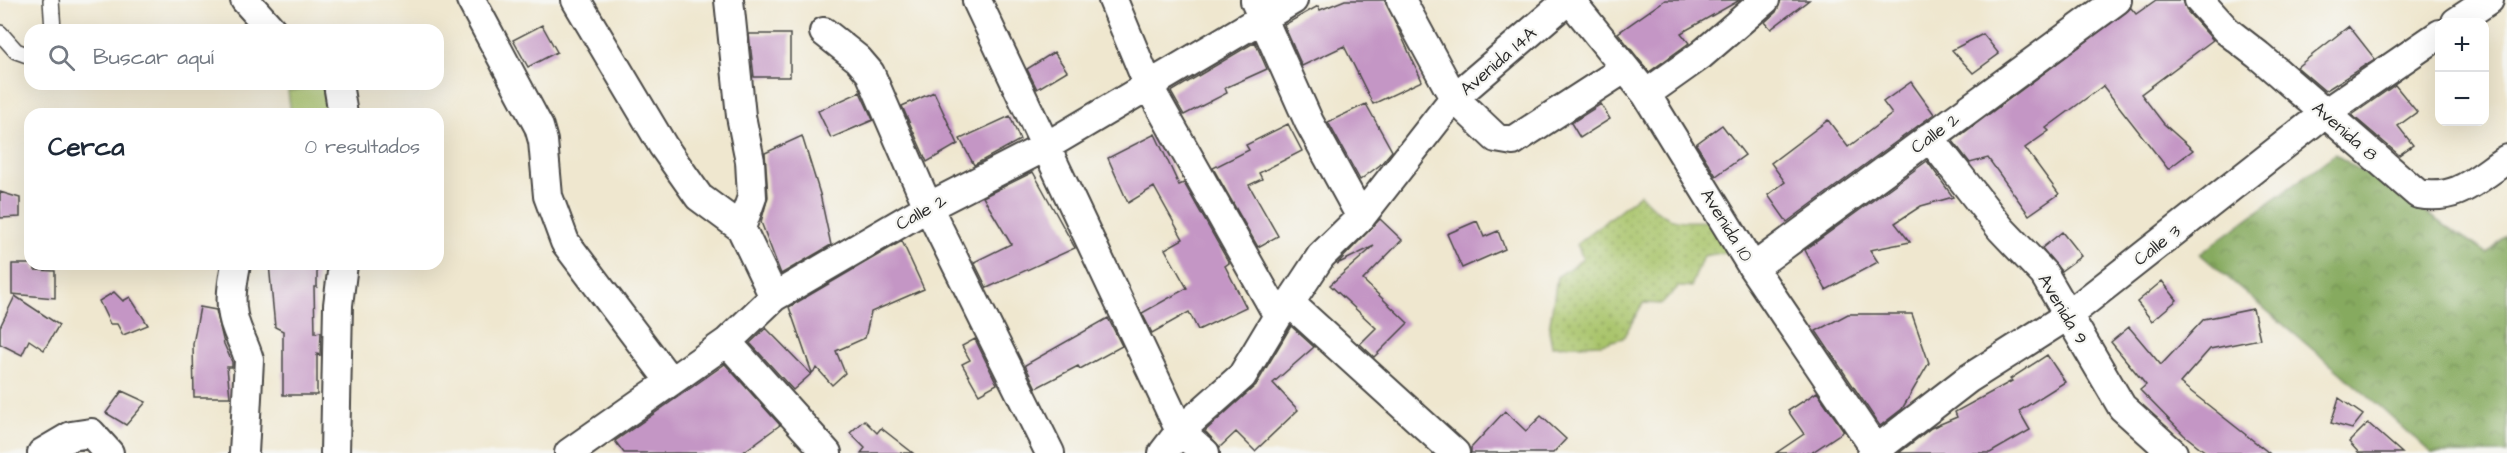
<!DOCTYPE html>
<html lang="es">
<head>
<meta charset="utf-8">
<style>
  :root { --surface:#fff; --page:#f2f2f3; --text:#1f2937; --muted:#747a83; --line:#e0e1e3 }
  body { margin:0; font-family:"Architects Daughter",sans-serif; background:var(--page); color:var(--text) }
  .controls { position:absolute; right:18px; top:18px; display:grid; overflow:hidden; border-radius:12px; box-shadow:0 6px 24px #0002 }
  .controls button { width:54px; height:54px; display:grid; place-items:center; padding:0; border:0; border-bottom:2px solid var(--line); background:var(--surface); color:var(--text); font:30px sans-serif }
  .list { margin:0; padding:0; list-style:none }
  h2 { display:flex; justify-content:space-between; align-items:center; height:78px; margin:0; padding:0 24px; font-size:26px }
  h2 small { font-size:20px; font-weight:400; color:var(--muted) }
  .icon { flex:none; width:33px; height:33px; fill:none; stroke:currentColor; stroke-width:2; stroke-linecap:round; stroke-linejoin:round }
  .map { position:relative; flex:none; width:2507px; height:453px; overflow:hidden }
  .search { position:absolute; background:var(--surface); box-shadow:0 6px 24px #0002; left:24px; top:24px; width:420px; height:66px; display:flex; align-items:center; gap:15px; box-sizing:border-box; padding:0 21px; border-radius:18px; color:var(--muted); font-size:22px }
  .panel { position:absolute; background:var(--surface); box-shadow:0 6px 24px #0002; left:24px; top:108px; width:420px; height:162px; border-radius:18px }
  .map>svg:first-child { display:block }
  .forest { fill:url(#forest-crowns); stroke:#586a45; stroke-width:1.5 }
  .park { fill:url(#park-dots); stroke:#6a784b; stroke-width:1.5 }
  .pitch { fill:#a9c46b; stroke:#6a784b; stroke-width:1.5 }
  .building { fill:#c496c5 }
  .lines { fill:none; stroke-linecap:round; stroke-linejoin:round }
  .service-casing { stroke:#484744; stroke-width:18 }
  .minor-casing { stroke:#484744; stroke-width:32 }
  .service { stroke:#fff; stroke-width:15 }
  .minor { stroke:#fff; stroke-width:28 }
  .labels { text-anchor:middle; stroke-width:4.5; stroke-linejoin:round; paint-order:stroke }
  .street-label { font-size:18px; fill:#2b2b2b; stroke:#f6f6f2 }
</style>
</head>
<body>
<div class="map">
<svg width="2507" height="453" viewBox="0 0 2507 453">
  <defs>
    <pattern id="forest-crowns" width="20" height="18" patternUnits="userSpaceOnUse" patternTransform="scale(1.5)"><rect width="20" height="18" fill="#86aa5f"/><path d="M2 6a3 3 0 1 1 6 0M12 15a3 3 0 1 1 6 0" fill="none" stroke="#6e8b4f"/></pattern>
    <pattern id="park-dots" width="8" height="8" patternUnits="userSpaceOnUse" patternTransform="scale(1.5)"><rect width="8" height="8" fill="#a9c46b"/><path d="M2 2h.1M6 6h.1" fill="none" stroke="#8a9f58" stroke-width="1.8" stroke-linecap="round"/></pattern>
  </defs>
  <rect width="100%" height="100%" fill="#f6f6f2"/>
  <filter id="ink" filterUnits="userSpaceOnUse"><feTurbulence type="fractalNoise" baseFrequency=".0167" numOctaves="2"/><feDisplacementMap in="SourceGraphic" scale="12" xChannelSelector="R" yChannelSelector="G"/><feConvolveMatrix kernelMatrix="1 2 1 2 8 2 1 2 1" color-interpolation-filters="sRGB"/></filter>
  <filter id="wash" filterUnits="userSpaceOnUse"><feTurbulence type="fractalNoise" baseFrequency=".008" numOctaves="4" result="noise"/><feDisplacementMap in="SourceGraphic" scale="24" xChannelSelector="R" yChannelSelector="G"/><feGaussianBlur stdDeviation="1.35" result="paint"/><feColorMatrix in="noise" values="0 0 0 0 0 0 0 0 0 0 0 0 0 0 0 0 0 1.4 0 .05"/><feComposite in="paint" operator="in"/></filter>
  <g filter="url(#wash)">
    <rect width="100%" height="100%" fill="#efe7cf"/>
    <path class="forest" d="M2335,154L2487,253L2507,235V453H2431L2383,409L2200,254Z"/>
    <path class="park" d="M1640,194C1664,222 1675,222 1710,221L1728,252L1703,256L1691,287H1678L1662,304L1643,303L1623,338L1601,344L1552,346L1549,330L1557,277L1583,259L1577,244Z"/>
    <path class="pitch" d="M334,85L337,114H291L288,91Z"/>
    <g id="blocks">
      <path class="building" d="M1345,0H1385L1422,81L1373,104L1344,46L1302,66L1284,25L1318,6L1320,10Z
        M1665,0H1740L1681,33L1689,43L1649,72L1618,33Z
        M1781,0H1809L1771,29L1765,22L1776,12Z
        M2156,0H2183L2187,11L2213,40L2141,94L2164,124L2193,150L2168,169L2103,86L2046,128L2049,131L2025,148L2059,194L2029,215L1988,158L1970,163L1953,141L2131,8L2136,14Z
        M542,25L557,52L528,67L513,40Z
        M2349,26L2375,59L2325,91L2297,67Z
        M749,34H790V77H754Z
        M1983,34L1999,54L1973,73L1952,50Z
        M1255,42L1267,69L1225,88L1227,93L1184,115L1171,92Z
        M1054,52L1067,71L1037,89L1027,69Z
        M1911,82L1934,114L1787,222L1768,195L1785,182L1771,163L1828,120L1848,147L1892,114L1883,102Z
        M2395,85L2417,112L2398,126L2413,145L2399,155L2352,115Z
        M860,92L873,120L831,138L818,111Z
        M934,92L958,144L927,162L902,106Z
        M1366,104L1392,151L1380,165L1360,180L1328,122Z
        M1601,104L1610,119L1580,138L1571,123Z
        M1010,116L1020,140L974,165L960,139Z
        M1288,124L1302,151L1259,173L1262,179L1249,185L1278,236L1258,247L1213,168L1249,150L1246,145Z
        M1722,125L1745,155L1716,176L1696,144Z
        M1155,134L1179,185L1184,183L1229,263L1225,266L1246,307L1198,330L1189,312L1152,333L1142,313L1187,288L1165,249L1183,239L1154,187L1128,203L1108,158Z
        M802,136L820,194L831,245L781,274L761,222L768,197L765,153Z
        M1927,161L1953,197L1921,206L1895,223L1910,242L1870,250L1878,262L1826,290L1805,250Z
        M1033,172L1075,248L987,288L974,262L1011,244L983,197Z
        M0,192L20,198V217L0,218Z
        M1380,219L1402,240L1363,280L1408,323L1374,357L1360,344L1376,328L1330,285L1374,246L1337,264Z
        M1477,221L1484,237L1498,231L1505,249L1462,268L1447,234Z
        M2062,232L2081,256L2061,271L2042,248Z
        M902,241L924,289L871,312L865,338L836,351L845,373L832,385L817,368L812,373L789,307Z
        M12,264H35V270L55,271V298L12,294Z
        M269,264H317V287H314L315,333L321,332L320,355L317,354V395H283V331L275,327Z
        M2162,281L2177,300L2152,321L2137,302Z
        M114,292L123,301L130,297L148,325L123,335L117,324H110L99,301Z
        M15,296L59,325L44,350L29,340L22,355L0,344V327Z
        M200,307L216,310L224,344L232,362V367H227L230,397H194L193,344Z
        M2253,309L2260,339L2210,349L2180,383L2269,453H2207L2184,435L2140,390L2146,385L2111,342L2129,327L2161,365L2204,319Z
        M1848,314H1912L1929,363L1902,409L1880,426L1816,331Z
        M1108,318L1122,346L1080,369L1078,366L1036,388L1025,365Z
        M1291,326L1314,347L1273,383L1298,410L1255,451L1236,432L1220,447L1205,431L1256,385Z
        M766,328L811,374L793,390L750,343Z
        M975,339L997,384L979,394L962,364L970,360L962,346Z
        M2047,355L2065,382L2019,411L2030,430L1990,453H1899L1931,428L1957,417L1955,412L2012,381L2010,379Z
        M725,364L780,425L742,453H624L615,441Z
        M122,391L146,402L126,425L106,413Z
        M1817,392L1844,431L1811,453H1776L1804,434L1788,411Z
        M2339,398L2363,415L2352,429L2331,423Z
        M1505,411L1526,431L1541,416L1566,439L1553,453H1471V448Z
        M864,420L877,433L881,428L913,453H861L865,448L850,433Z
        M2368,423L2402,453H2359L2349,442Z"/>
    </g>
  </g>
  <g filter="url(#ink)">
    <use href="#blocks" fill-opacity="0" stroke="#484744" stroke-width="1.5"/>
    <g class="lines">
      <defs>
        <path id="service" d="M51,0L53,30
          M0,33L16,51L30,56"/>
        <path id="minor" d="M245,0L272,30
          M471,0L539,127L543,141L548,196L565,242L670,381
          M576,0L663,146L699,197L741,228L774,297
          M729,0L741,116L750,161L752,197L741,228
          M1113,0L1149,87L1278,316
          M1401,0L1454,98L1496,138L1513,141L1624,69
          M1570,0L1646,94L1753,268L1878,453
          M2199,0L2227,31L2258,55L2418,194C2458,201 2475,180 2507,159
          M977,1L1180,431L1205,453
          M1255,1L1309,122L1361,217
          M2456,22L2489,0
          M824,32L858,59L870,73L928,207L1050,453
          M338,84L343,114
          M1646,94L1701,55L1765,0
          M1929,137L2001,229L2044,274L2122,407L2173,453
          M236,264C232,286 228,307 237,329C241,340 246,348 249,360L244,453
          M1753,268L2117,0
          M1290,303L1455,453
          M727,342L827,453
          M42,453L71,436L91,433L109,453
          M335,453L338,305L343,264
          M569,453L727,342L774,297L928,207L1045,147L1293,0
          M1163,453L1180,431L1242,376L1278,316L1290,303L1321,256L1361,217L1454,98L1568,0
          M1872,453L1968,379L2067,316L2325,113L2440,34"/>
      </defs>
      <use href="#service" class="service-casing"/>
      <use href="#minor" class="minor-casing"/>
      <use href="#service" class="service"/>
      <use href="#minor" class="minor"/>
    </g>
  </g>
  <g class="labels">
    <g class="street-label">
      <text transform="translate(1498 61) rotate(-41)" y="6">Avenida 14A</text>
      <text transform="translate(2345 131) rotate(41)" y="6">Avenida 8</text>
      <text transform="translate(1935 133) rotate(-36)" y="6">Calle 2</text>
      <text transform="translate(921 212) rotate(-29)" y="6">Calle 2</text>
      <text transform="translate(1727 225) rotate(58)" y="6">Avenida 10</text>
      <text transform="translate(2157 245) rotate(-38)" y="6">Calle 3</text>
      <text transform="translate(2063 309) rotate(59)" y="6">Avenida 9</text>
    </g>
  </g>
</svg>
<div class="controls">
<button>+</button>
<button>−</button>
</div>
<div class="search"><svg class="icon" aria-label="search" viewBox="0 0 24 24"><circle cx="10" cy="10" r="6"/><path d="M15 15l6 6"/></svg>Buscar aquí</div>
<section class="panel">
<h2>Cerca<small>0 resultados</small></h2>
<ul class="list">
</ul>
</section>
</div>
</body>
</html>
